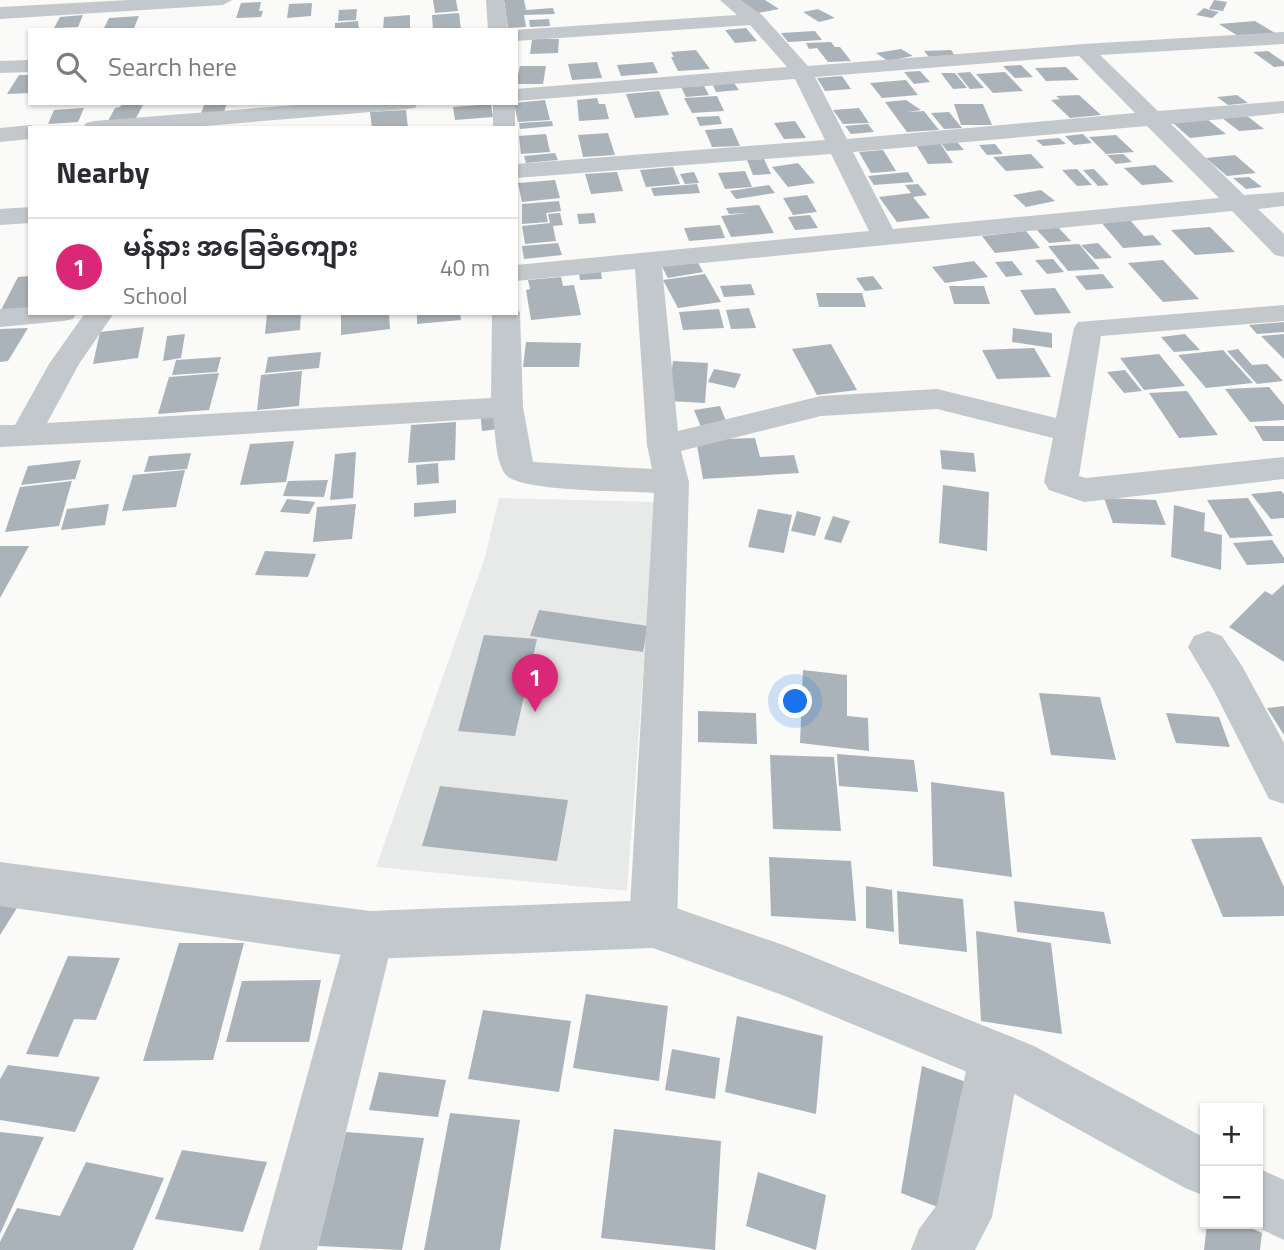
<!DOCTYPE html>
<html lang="en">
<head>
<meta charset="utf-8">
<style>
  :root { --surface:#fff; --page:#f7f7f7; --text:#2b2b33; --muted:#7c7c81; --line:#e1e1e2; --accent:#db2777 }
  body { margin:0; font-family:"Titillium Web","Noto Sans Myanmar",sans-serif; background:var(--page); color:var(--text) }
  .controls { position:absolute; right:21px; bottom:21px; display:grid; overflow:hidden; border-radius:0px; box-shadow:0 2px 5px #0004 }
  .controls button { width:63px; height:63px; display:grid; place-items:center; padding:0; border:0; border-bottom:2px solid var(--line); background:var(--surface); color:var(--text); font:35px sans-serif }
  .you { position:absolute; left:796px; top:702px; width:24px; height:24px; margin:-18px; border:5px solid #fff; border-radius:50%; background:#1a73e8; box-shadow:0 0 0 10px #1a73e833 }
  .badge { display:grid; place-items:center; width:46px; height:46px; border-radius:50%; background:var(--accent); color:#fff; font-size:23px; font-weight:700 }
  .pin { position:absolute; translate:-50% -58px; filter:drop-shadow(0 2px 4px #0008) }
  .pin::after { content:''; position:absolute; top:37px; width:24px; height:21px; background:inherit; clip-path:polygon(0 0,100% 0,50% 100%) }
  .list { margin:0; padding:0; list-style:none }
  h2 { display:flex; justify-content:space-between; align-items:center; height:91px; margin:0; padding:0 28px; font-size:30px }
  h2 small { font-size:23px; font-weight:400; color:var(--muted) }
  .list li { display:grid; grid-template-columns:46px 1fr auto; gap:21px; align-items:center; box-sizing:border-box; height:98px; padding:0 28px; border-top:2px solid var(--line) }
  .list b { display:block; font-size:26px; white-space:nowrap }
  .list p { margin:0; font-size:23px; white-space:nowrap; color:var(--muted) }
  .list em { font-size:23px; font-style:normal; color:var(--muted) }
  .icon { flex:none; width:38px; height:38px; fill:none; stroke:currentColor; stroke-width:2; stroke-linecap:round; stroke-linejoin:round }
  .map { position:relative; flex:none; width:1284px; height:1250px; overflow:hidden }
  .search { position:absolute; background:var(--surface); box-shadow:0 2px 5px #0004; left:28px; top:28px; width:490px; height:77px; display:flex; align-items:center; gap:18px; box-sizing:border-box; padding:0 24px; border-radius:0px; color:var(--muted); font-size:26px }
  .panel { position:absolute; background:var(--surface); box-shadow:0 2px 5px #0004; left:28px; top:126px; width:490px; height:189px; border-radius:0px }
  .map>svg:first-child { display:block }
  .built { fill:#e8e9e9 }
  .building { fill:#aab3b9 }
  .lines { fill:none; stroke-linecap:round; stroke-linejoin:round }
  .minor { fill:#c3c8cc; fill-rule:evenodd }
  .tertiary { fill:#c3c8cc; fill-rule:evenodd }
</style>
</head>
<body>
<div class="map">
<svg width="1284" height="1250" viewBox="0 0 1284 1250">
  <rect width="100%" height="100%" fill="#fafaf8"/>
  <path class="built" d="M499,498L656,502L627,891L376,867L485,557Z"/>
  <path class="building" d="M433,0H456L458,11L435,13Z
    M504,0H524L526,10L553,8L555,14L524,15L526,27L508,28Z
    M738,0H765L779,9L758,13Z
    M1214,0L1227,2L1223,11L1209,9Z
    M261,2L259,11H263L261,17L236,18L241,3Z
    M312,3L311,16L287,18L289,4Z
    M1204,8L1210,10L1219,12L1212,18L1196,15Z
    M357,9L356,20L338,21L339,10Z
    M818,9L835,18L819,22L803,12Z
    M459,13L461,30H433L432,15Z
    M83,15L78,27L54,28L60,17Z
    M410,15V30H383L384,17Z
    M139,16L134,28L103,30L109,18Z
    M549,19L550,26L530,27L529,20Z
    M358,21L359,30H335V23Z
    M1255,21L1275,33L1238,36L1219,24Z
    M746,28L757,41L735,43L725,30Z
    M815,31L822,40L788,42L781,33Z
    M532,39H559L558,53L530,54Z
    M831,42L835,47H840L851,61L828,62L817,48L809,49L806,43Z
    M901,49L913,56L888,61L876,53Z
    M696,50L710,69L678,71L671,57H674L671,52Z
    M951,50L955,56L929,57L924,51Z
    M1268,51L1284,62V66L1274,67L1253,52Z
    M597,62L602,78L572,80L568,64Z
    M653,62L658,73L621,76L617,65Z
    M1021,65L1033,77L1015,78L1003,66Z
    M520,66H546L543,84H516Z
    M1066,67L1079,80L1046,81L1035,68Z
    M920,71L930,82L914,84L904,72Z
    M970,72L984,88L970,89L957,73Z
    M1005,72L1023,91L993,93L976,74Z
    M941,73H955L967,88L953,89Z
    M19,75H30V93L7,94Z
    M842,76L851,89L825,91L817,78Z
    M906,80L918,95L882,98L870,83Z
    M734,83L739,90L716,92L713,85Z
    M704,86L709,95L686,97L681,87Z
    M659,91L669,115L635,118L626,94Z
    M1079,95L1101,115L1070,118L1051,100L1060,99L1056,96Z
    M1237,95L1248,103L1228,105L1217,97Z
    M717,96L724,111L692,113L684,98Z
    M597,98L599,104H605L609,119L579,121L577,100Z
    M545,100L550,120L518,122L514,103Z
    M906,100L921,110L908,112L924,111L939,130L907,132L885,102Z
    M123,103H144L135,120L108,121L115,108L120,107Z
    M205,103H227L224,112L201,113Z
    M491,104L493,117L455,120L453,107Z
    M954,104H983L992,125H961Z
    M84,108L78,122L48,124L54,110Z
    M859,108L869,123L843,124L833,110Z
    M406,110L408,128H372L370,112Z
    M949,112L962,128L944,129L931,113Z
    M719,116L722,124L700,126L696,117Z
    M1247,116L1264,129L1239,131L1222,118Z
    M1208,120L1226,134L1190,138L1173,123Z
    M552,121L553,126L520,129L519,123Z
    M795,121L806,138L784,139L774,123Z
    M868,124L874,132L851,134L845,126Z
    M732,128L740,146L712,147L705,130Z
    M608,133L615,155L583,157L578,135Z
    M546,134L550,152L521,154L519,136Z
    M1083,134L1092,143L1074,145L1065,136Z
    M1116,135L1134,152L1106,154L1089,137Z
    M1059,138L1066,144L1043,146L1036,140Z
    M957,142L964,150L947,151L941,143Z
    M940,143L953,163L928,164L916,145Z
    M995,144L1003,154L987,155L979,145Z
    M883,150L896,171L871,173L859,152Z
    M555,153L558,160L526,163L524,156Z
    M1031,154L1044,168L1006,171L993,157Z
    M1123,154L1132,162L1116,164L1107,155Z
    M1235,155L1256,173L1227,176L1206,158Z
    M764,159L771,174L753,175L747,160Z
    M798,163L815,183L788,187L772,167Z
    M1155,165L1174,182L1142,185L1124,168Z
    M673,167L680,184L646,187L640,170Z
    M1077,169L1092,185L1077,186L1062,170Z
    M1094,169L1109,185L1098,186L1083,170Z
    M745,171L752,187L725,189L718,173Z
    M617,172L623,191L591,194L585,174Z
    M694,172L699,183L685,184L680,174Z
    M908,172L914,182L874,185L868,176Z
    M1249,177L1262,187L1246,189L1233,178Z
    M555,180L560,198L522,202L518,183Z
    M697,184L700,193L654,196L651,188Z
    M918,184L927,195L913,197L930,218L897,222L879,197L911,193L905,185Z
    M769,185L775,193L736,199L730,191Z
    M1041,190L1055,201L1026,207L1013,195Z
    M807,195L817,212L793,215L783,198Z
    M559,201L561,211L546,213L548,222L522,224V204Z
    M759,205L774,233L731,237L721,216L747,213L729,214L726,208Z
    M560,213L563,225L553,226L556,241L525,244L522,226L550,223L548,214Z
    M594,213L596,223L579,224L577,214Z
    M810,215L818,228L795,230L788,217Z
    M1130,220L1144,236L1153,235L1162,245L1123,248L1101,222Z
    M720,225L725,238L689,241L684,228Z
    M1056,225L1071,241L1049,243L1035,228Z
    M1210,227L1235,252L1195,255L1171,230Z
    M1026,231L1040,248L995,253L982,236Z
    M558,243L562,255L524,259L522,246Z
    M1098,243L1112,258L1095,259L1081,245Z
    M1079,244L1100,269L1068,271L1048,246Z
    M696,259L703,272L668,278L661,265Z
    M1053,259L1064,272L1047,274L1035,260Z
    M1163,260L1199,299L1163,302L1128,263Z
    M974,261L988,277L945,283L932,267Z
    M1012,261L1023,275L1006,277L995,262Z
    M600,266L602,279L580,280L578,268Z
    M705,274L721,302L678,308L663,280Z
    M1103,274L1114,288L1086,290L1075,276Z
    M30,276V308L1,310L18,277Z
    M873,276L883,289L865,291L856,278Z
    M561,277L563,286L574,285L581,315L531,320L526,290L530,289L528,280Z
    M751,284L755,295L724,297L720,286Z
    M949,286H984L990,304H954Z
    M1055,288L1071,313L1035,315L1020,290Z
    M816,293H862L866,307H819Z
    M749,308L756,328L731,329L726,310Z
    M719,309L724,328L683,330L679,312Z
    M267,313H301L300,330L265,334Z
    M341,313H389L390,329L341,335Z
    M417,313H460L461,320L417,324Z
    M1284,322V332L1257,334L1249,325Z
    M144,327L138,358L93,364L100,332Z
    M28,328L8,361L0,362V329Z
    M1013,328L1052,333V348L1012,342Z
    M185,334L181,358L163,361L167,336Z
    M1185,334L1200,350L1174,352L1161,337Z
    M1284,334V359L1261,336Z
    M526,342L581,343L579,367H523Z
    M831,344L857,390L817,395L792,349Z
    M1034,348L1051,377L997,379L982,350Z
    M1238,349L1252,365L1267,364L1283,381L1257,384L1227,351Z
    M1223,350L1253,383L1206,388L1178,355Z
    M321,352L319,368L265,373L268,357Z
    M1159,354L1185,386L1144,390L1120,358Z
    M221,357L217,372L172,375L176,360Z
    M673,361L708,363L705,403L668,401Z
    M714,369L741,374L735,388L708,382Z
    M1125,370L1142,391L1124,393L1107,372Z
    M302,371L299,406L257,410L261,375Z
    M219,373L209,410L158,414L169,377Z
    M1269,387L1284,405V420L1250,422L1225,389Z
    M1187,391L1218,435L1179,438L1149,393Z
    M720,406L727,424L701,427L694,410Z
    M506,407L508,428L482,431L480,410Z
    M456,422L455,460L408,463L411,425Z
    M1254,426H1284V441H1263Z
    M755,438L760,457L794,455L799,473L703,479L696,440Z
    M294,441L286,482L240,485L250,444Z
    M940,450L974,453L976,472L942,469Z
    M356,452L353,498L330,500L335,454Z
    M191,453L187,469L144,472L149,456Z
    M81,460L75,479L21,485L28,466Z
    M438,463L439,483L417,485L416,465Z
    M185,470L176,507L122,511L133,475Z
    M328,480L324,497L283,496L288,481Z
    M72,481L59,526L5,532L20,487Z
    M943,485L989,492L987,551L939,543Z
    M1281,491L1284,494V518L1271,519L1251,494Z
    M1104,498L1156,500L1166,525L1113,523Z
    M1248,498L1273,536L1230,538L1207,500Z
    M287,499L315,502L309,514L280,512Z
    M456,500V513L414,517V503Z
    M109,504L105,525L61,530L67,509Z
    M356,504L352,539L313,542L317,507Z
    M1174,505L1205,513L1204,531L1222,535L1221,570L1171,557Z
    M758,509L792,515L784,553L748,547Z
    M797,511L821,517L815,536L791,531Z
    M833,516L850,521L841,543L824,539Z
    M1272,540L1284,558V563L1247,565L1233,543Z
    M0,546H29L0,598Z
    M265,551L316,554L308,577L255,575Z
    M1284,584V662L1229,627L1265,591L1272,595Z
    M539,610L648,626L643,652L530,636Z
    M484,635L537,639L515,736L458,731Z
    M803,670L847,675V716L868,718L869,751L800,743Z
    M1039,693L1100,697L1116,760L1051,755Z
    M1284,706V735L1267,708Z
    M698,711L756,713L757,744L698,742Z
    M1166,713L1219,717L1230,747L1176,743Z
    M837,754L914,760L918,792L839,786Z
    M770,755L834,757L841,831L773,829Z
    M931,782L1004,792L1012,877L933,866Z
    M440,786L568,800L557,861L422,846Z
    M1261,837L1284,887V916L1223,917L1191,839Z
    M769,857L851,861L856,921L771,916Z
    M866,886L892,890L894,932L866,928Z
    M897,891L963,899L967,952L899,944Z
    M0,896L22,900L0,935Z
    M1014,901L1104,912L1111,944L1017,932Z
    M976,931L1051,943L1062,1034L981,1021Z
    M179,943H244L213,1060L143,1061Z
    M68,956L120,958L96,1020L74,1019L58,1057L26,1054Z
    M321,980L309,1042H226L242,981Z
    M586,994L668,1006L659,1081L573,1068Z
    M483,1010L571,1021L559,1092L468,1079Z
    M737,1016L823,1036L816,1114L725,1092Z
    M672,1049L720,1058L715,1099L665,1090Z
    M8,1065L100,1077L75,1132L0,1120V1079Z
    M922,1066L966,1082L948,1211L901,1193Z
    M379,1072L446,1080L438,1117L369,1110Z
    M450,1113L520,1120L500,1250H424Z
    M614,1129L721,1141L715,1250L601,1238Z
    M0,1132L44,1137L0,1234Z
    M346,1132L424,1138L402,1250L318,1246Z
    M182,1150L267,1162L243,1232L155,1219Z
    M86,1162L164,1178L133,1250H0V1242L17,1208L60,1216Z
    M758,1172L826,1195L816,1250L746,1226Z
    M1207,1224H1242L1262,1233L1260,1250H1204Z"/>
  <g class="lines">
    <path class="minor" d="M129,0H232L223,5L0,19V7Z
      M486,0H504L508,30H488Z
      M720,0H741L762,15L808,66L1084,44L1284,32V44L1100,55L1158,111L1284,101V113L1171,124L1244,195L1284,192V206L1258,209L1284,234V257L1275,255L1232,211L662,267L678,431L821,396L937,389L1056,418L1074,328L1078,322L1284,305V321L1101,336L1079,476L1086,478L1284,457V479L1084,502L1049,490L1044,482L1053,438L937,409L821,416L681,451L689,482L677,924L670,941L653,948L636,941L629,924L654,493C628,491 520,492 506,475C495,461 496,435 493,418L165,439L0,447V425H15L49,364L85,313H114L79,364L47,423L491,398L492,313H516V307L520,313L523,407L533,462L652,469L647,445L635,269L516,281V265L869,231L831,154L516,178V164L825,140L795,79L516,101V89L787,67L750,25L516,41V30H514L737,15ZM1079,56L1135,113L847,139L815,77ZM1147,126L1219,198L893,229L853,152Z
      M30,60V72L0,73V61Z
      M322,103H418L415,108L407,109L180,128H83L86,123L94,121Z
      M493,103H515V128H493Z
      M30,125L38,128H30V139L0,142V128Z
      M30,207V223L0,225V209Z
      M30,307V313H77L73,319L63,321L0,327V309Z
      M1208,631L1222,636L1242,666L1284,743V804L1269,799L1213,689L1188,647L1194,636Z
      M370,911L387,918L394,935L317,1250H259L346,935L353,918Z
      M995,1031L1014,1038L1021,1057L992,1217L975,1250H911L919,1229L937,1205L969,1057L976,1038Z"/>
    <path class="tertiary" d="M0,862L370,911L653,900L786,946L1034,1046L1205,1138V1196L1185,1188L996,1084L785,996L653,948L370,959L0,906Z
      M1258,1168L1284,1180V1240L1250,1224H1258Z"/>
  </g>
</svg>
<div class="controls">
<button>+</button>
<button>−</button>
</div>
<div class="you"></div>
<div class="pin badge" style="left:535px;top:712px">1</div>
<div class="search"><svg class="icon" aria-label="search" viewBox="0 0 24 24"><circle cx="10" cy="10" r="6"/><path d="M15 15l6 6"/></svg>Search here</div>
<section class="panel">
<h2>Nearby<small></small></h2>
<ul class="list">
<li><span class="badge">1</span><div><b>မန်နား အခြေခံကျေား</b><p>School</p></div><em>40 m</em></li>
</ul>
</section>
</div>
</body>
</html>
